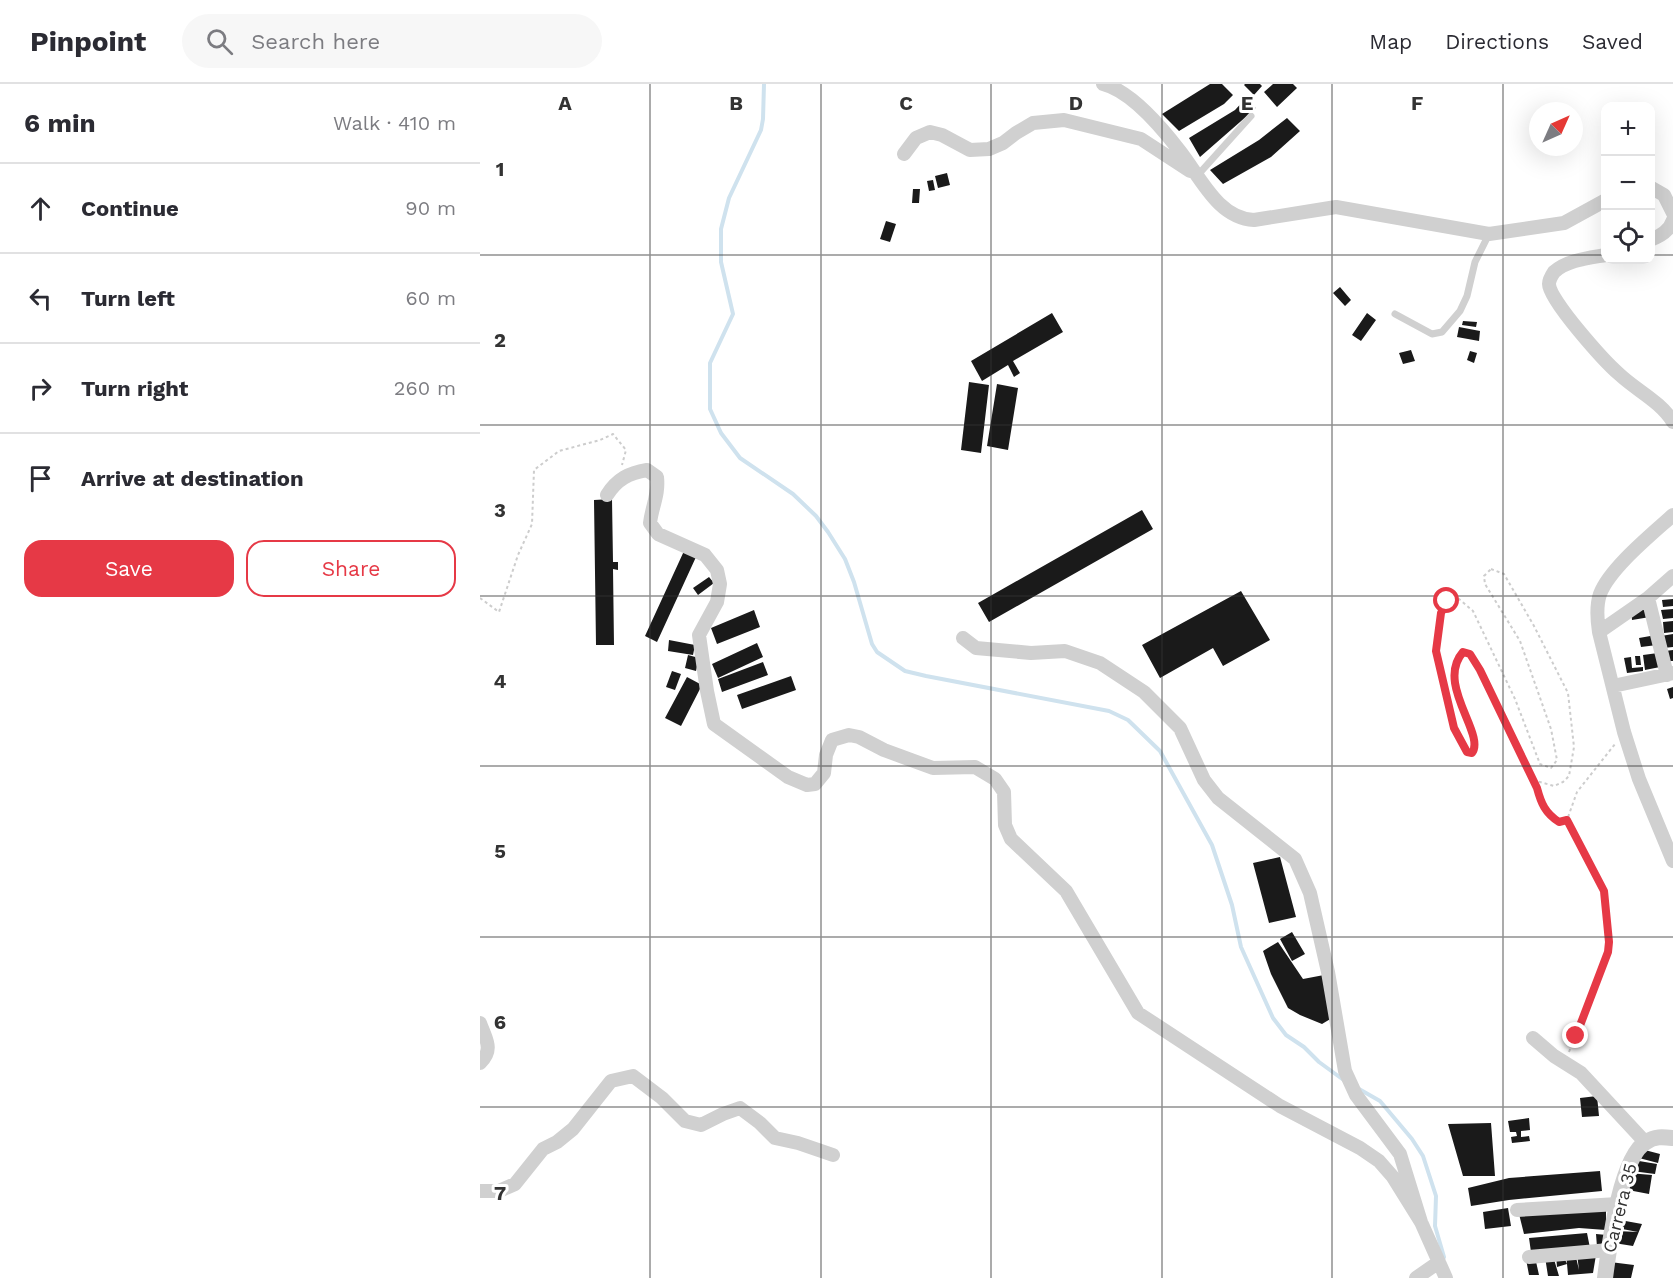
<!DOCTYPE html>
<html lang="en">
<head>
<meta charset="utf-8">
<style>
  :root { --surface:#fff; --page:#f7f7f7; --text:#2b2b33; --muted:#7c7c81; --line:#e1e1e2; --accent:#e63946 }
  body { margin:0; font-family:"Work Sans",sans-serif; background:var(--page); color:var(--text) }
  .controls { position:absolute; right:18px; top:18px; display:grid; overflow:hidden; border-radius:12px; box-shadow:0 6px 24px #0002 }
  .controls button { width:54px; height:54px; display:grid; place-items:center; padding:0; border:0; border-bottom:2px solid var(--line); background:var(--surface); color:var(--text); font:30px sans-serif }
  .compass { position:absolute; left:1049px; top:18px; width:54px; height:54px; border-radius:50%; background:var(--surface); box-shadow:0 6px 24px #0002; rotate:45deg }
  .stop { position:absolute; width:18px; height:18px; margin:-14px; border:4px solid #e63946; border-radius:50%; background:#fff }
  .stop.end { background:#e63946; border-color:#fff; box-shadow:0 2px 6px #0008 }
  .list { margin:0; padding:0; list-style:none }
  h2 { display:flex; justify-content:space-between; align-items:center; height:78px; margin:0; padding:0 24px; font-size:26px }
  h2 small { font-size:20px; font-weight:400; color:var(--muted) }
  .list li { display:grid; grid-template-columns:39px 1fr auto; gap:18px; align-items:center; box-sizing:border-box; height:90px; padding:0 24px; border-top:2px solid var(--line) }
  .list b { display:block; font-size:22px; white-space:nowrap }
  .list em { font-size:20px; font-style:normal; color:var(--muted) }
  .actions { display:flex; gap:12px; padding:18px 24px }
  .actions a { flex:1; padding:14px 0; border:2px solid var(--accent); border-radius:18px; text-align:center; font-size:21px; color:var(--accent) }
  .actions .main { background:var(--accent); color:#fff }
  .icon { flex:none; width:33px; height:33px; fill:none; stroke:currentColor; stroke-width:2; stroke-linecap:round; stroke-linejoin:round }
  .map { position:relative; flex:none; width:1193px; height:1194px; overflow:hidden }
  header { display:flex; align-items:center; gap:36px; box-sizing:border-box; height:84px; padding:0 30px; background:var(--surface); border-bottom:2px solid var(--line) }
  header strong { font-size:28px }
  nav { display:flex; gap:33px; margin-inline-start:auto; font-size:21px }
  .search { width:420px; height:54px; background:var(--page); display:flex; align-items:center; gap:15px; box-sizing:border-box; padding:0 21px; border-radius:33px; color:var(--muted); font-size:22px }
  main { display:flex }
  aside { flex:1; background:var(--surface) }
  .map>svg:first-child { display:block }
  .lines { fill:none; stroke-linecap:round; stroke-linejoin:round }
  .stream { stroke:#cfe2ee; stroke-width:4 }
  .building { fill:#1a1a1a }
  .path { stroke:#cdcdcd; stroke-width:2; stroke-dasharray:3 3; stroke-linecap:butt }
  .service { stroke:#d0d0d0; stroke-width:7 }
  .minor { stroke:#d0d0d0; stroke-width:14 }
  .tertiary { stroke:#d0d0d0; stroke-width:16 }
  .route { stroke:#e63946; stroke-width:8 }
  .grid { fill:none; stroke:#333; stroke-width:1.5; stroke-opacity:0.55 }
  .labels { text-anchor:middle; stroke-width:6; stroke-linejoin:round; paint-order:stroke }
  .street-label { font-size:18px; fill:#333; stroke:#fff }
  .grid-label { font-size:20px; text-anchor:middle; font-weight:bold; fill:#333; stroke:#fff; stroke-width:6; stroke-linejoin:round; paint-order:stroke }
</style>
</head>
<body>
<header>
<strong>Pinpoint</strong>
<div class="search"><svg class="icon" aria-label="search" viewBox="0 0 24 24"><circle cx="10" cy="10" r="6"/><path d="M15 15l6 6"/></svg>Search here</div>
<nav><a>Map</a><a>Directions</a><a>Saved</a></nav>
</header>
<main>
<aside>
<h2>6 min<small>Walk · 410 m</small></h2>
<ul class="list">
<li><svg class="icon" aria-label="ahead" viewBox="0 0 24 24"><path d="M12 20V5M6 11l6-6 6 6"/></svg><div><b>Continue</b></div><em>90 m</em></li>
<li><svg class="icon" aria-label="left" viewBox="0 0 24 24"><path d="M17 20v-9H6M10 6l-5 5 5 5"/></svg><div><b>Turn left</b></div><em>60 m</em></li>
<li><svg class="icon" aria-label="right" viewBox="0 0 24 24"><path d="M7 20v-9h11M14 6l5 5-5 5"/></svg><div><b>Turn right</b></div><em>260 m</em></li>
<li><svg class="icon" aria-label="arrive" viewBox="0 0 24 24"><path d="M6 21V4h12l-3 4 3 4H6"/></svg><div><b>Arrive at destination</b></div></li>
</ul>
<div class="actions"><a class="main">Save</a><a>Share</a></div>
</aside>
<div class="map">
<svg width="1193" height="1194" viewBox="0 0 1193 1194">
  <rect width="100%" height="100%" fill="#fff"/>
  <g class="lines">
    <path class="stream" d="M284,0L283,35L281,46L249,114L241,145V178L253,230L230,279V325L241,349L260,374L313,410L336,432L348,448L365,475L374,498L392,560L397,568L425,587L446,592L629,627L648,636L680,667L732,761L752,821L761,863L793,934L806,951L824,963L839,978L865,997
      M879,1005L900,1017L932,1055L943,1072L956,1112L955,1142L964,1173L962,1177"/>
  </g>
  <path class="building" d="M730,0H742L753,11L744,20L699,47L682,30Z
    M765,0H780L782,2L774,11L764,1Z
    M793,0H813L817,4L797,23L784,8Z
    M767,13L776,24L720,73L709,54L755,26Z
    M807,34L820,47L791,73L743,100L730,86L779,56Z
    M467,89L470,101L458,104L455,92Z
    M453,96L455,106L449,107L447,97Z
    M433,105H440L439,119H432Z
    M406,137L416,140L410,158L400,155Z
    M860,203L871,216L865,222L853,209Z
    M572,229L583,248L533,277L540,289L534,293L528,281L502,297L491,277Z
    M887,229L896,236L881,257L872,251Z
    M983,237L997,238L996,243L982,241Z
    M979,243L1000,247L999,257L977,253Z
    M931,266L935,277L923,280L919,269Z
    M990,267L997,269L994,279L987,276Z
    M489,298L509,301L501,369L481,366Z
    M517,300L538,304L528,366L507,362Z
    M132,415L133,478H138V486L133,485L134,561H116L114,416Z
    M662,426L673,445L509,538L498,519Z
    M204,467L216,473L177,558L165,552Z
    M229,493L234,499L218,511L213,504Z
    M761,507L790,556L743,582L733,564L680,594L662,561Z
    M1193,515V522L1183,523L1182,516Z
    M1169,524L1170,533L1152,536L1151,526Z
    M1193,525V534L1183,535L1181,526Z
    M274,526L280,543L237,560L231,544Z
    M1193,537V548L1184,549L1183,538Z
    M1193,550V563L1183,564L1181,552Z
    M1176,551L1177,561L1161,563L1159,554Z
    M189,556L215,561L213,571L188,567Z
    M277,559L283,573L238,594L232,580Z
    M1193,566V577H1187L1185,567Z
    M1178,569L1180,583L1165,586L1163,571Z
    M208,571L219,574L216,587L205,584Z
    M1155,572H1160L1161,581H1156Z
    M1151,573L1152,584L1163,583V587L1147,589L1144,574Z
    M283,578L288,591L242,608L238,595Z
    M192,587L201,590L195,606L186,603Z
    M311,592L316,606L262,625L257,611Z
    M207,593L222,601L201,642L185,634Z
    M1193,603V614L1190,615L1187,605Z
    M800,773L816,833L789,839L773,779Z
    M812,848L825,870L812,877L800,855Z
    M798,858L823,895L844,891L852,934L842,940L820,931L808,924L791,890L783,867Z
    M1117,1012L1119,1032L1102,1033L1100,1014Z
    M1049,1034L1050,1046L1041,1047V1053L1049,1052L1050,1057L1032,1059L1031,1053L1037,1052L1036,1048H1030L1028,1037Z
    M1011,1039L1015,1092H983L968,1040Z
    M1161,1065L1180,1070L1178,1079L1159,1074Z
    M1153,1076L1177,1080L1175,1090L1152,1087Z
    M1120,1087L1122,1107L1029,1116L991,1122L988,1104L1029,1094Z
    M1148,1089L1172,1091L1169,1110L1148,1106Z
    M1028,1124L1031,1142L1005,1145L1003,1128Z
    M1126,1125V1146L1099,1144L1044,1150L1039,1130Z
    M1140,1136L1162,1140L1153,1162L1134,1159L1136,1147L1158,1148L1137,1144Z
    M1107,1149L1110,1164L1051,1168L1049,1154Z
    M1116,1150L1127,1151L1125,1164L1117,1163Z
    M1095,1169L1099,1186L1097,1170L1116,1171L1113,1189L1088,1191L1087,1180L1077,1183L1076,1171H1083L1087,1180L1086,1170Z
    M1073,1172L1079,1192H1068L1065,1173Z
    M1055,1173L1059,1191H1049L1046,1175Z
    M1130,1178L1154,1181L1151,1194H1127Z"/>
  <g class="lines">
    <path class="path" d="M1011,485L1024,490L1054,542L1088,609L1094,663L1089,692L1083,698L1074,702L1053,696L996,577L990,570L983,568C955,600 1005,651 992,669L987,667L974,644L956,567L961,529L967,517L979,515L993,527L1035,615L1060,680L1071,684L1077,676L1071,645L1040,557L1005,500L1004,492Z
      M0,514L19,528L38,471L52,440L54,386L79,367L120,356L133,350L146,366L142,381
      M1053,696C1062,715 1060,726 1079,738L1087,736
      M1089,968L1128,868L1129,858L1124,807L1087,736L1097,708L1135,660"/>
    <path class="service" d="M717,92L771,32
      M915,230L952,250L962,248L980,227L987,212L995,178L1009,150"/>
    <path class="minor" d="M623,0C651,7 682,44 699,66C720,92 737,134 774,136L856,123L1009,150L1084,139L1126,116
      M424,70L436,54L450,48L462,51L490,66L509,65L523,59L536,49L553,39L584,36L661,55L710,87
      M1170,103L1184,111L1193,129
      M1170,156C1181,152 1190,146 1193,136
      M1126,171C1109,174 1087,176 1074,188C1072,191 1069,197 1069,200C1069,216 1125,278 1139,290C1157,307 1180,317 1193,338
      M127,411C137,395 149,389 167,386L177,393C179,411 172,422 170,439L178,450L225,471L237,486L240,500L237,518L219,551L227,607L234,640L308,693L327,701L335,700L344,689L346,671L352,656L369,651L379,653L404,666L453,684L495,683L515,695L524,708L525,741L531,755L586,807L658,929L800,1022L880,1064L899,1077L913,1093L941,1138
      M1193,431C1172,450 1130,484 1120,510C1116,522 1117,535 1119,548L1144,648L1159,695L1193,777
      M1168,514L1187,591
      M1119,548L1168,514L1193,492
      M483,554L496,564L551,569L585,567L620,579L664,608L700,644L724,696L738,714L815,775L830,809L848,888L865,987L876,1011L920,1070L941,1138L966,1194
      M1133,602L1193,589
      M0,939C6,956 14,965 0,979
      M1053,954L1074,972L1101,989L1165,1058
      M0,1107H19L35,1100L63,1065L77,1058L93,1045L131,997L153,992L182,1014L205,1037L221,1041L243,1030L260,1024L280,1039L295,1054L318,1059L353,1071
      M1037,1126L1138,1120
      M1049,1173L1129,1166
      M936,1194L959,1178"/>
    <path class="tertiary" d="M1125,1194C1129,1164 1140,1073 1166,1058C1175,1052 1183,1053 1193,1054"/>
  </g>
  <g class="lines">
    <path class="route" d="M967,517L961,529L956,567L974,644L987,668L992,669C1006,650 955,600 983,568L990,570L1000,586L1057,704C1061,719 1065,729 1079,738L1087,736L1124,807L1129,858L1128,868L1096,952"/>
  </g>
  <path class="grid" d="M170,0V1194M341,0V1194M511,0V1194M682,0V1194M852,0V1194M1023,0V1194M0,171H1126M1170,171H1193M0,341H1193M0,512H1193M0,682H1193M0,853H1193M0,1023H1193"/>
  <g class="labels">
    <g class="street-label">
      <text transform="translate(1140 1124) rotate(-76)" y="6">Carrera 35</text>
    </g>
  </g>
  <g class="grid-label">
    <text x="85" y="26">A</text>
    <text x="256" y="26">B</text>
    <text x="426" y="26">C</text>
    <text x="596" y="26">D</text>
    <text x="767" y="26">E</text>
    <text x="937" y="26">F</text>
    <text x="20" y="92">1</text>
    <text x="20" y="263">2</text>
    <text x="20" y="433">3</text>
    <text x="20" y="604">4</text>
    <text x="20" y="774">5</text>
    <text x="20" y="945">6</text>
    <text x="20" y="1116">7</text>
  </g>
</svg>
<div class="controls">
<button>+</button>
<button>−</button>
<button><svg class="icon" aria-label="locate" viewBox="0 0 24 24"><circle cx="12" cy="12" r="6"/><path d="M12 2v4M12 18v4M2 12h4M18 12h4"/></svg></button>
</div>
<svg class="compass" viewBox="-18 -18 36 36"><path d="M0-13l5 13h-10z" fill="#e53935"/><path d="M0 13l5-13h-10z" fill="#7c7c81"/></svg>
<div class="stop" style="left:967px;top:517px"></div>
<div class="stop end" style="left:1096px;top:952px"></div>
</div>
</main>
</body>
</html>
